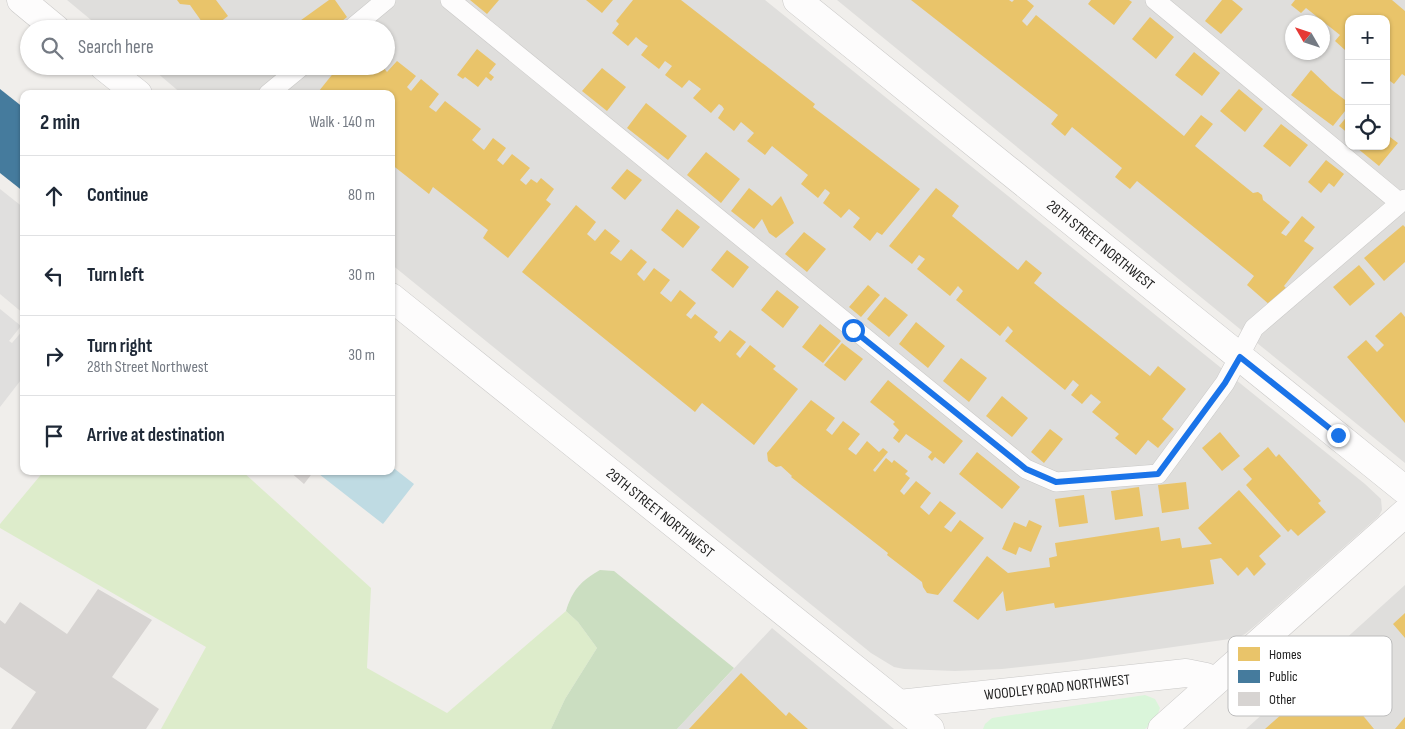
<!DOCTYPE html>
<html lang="en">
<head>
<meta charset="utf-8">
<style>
  :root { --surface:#fff; --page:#f6f6f7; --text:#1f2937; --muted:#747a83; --line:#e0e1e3 }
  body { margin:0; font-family:"Sofia Sans Condensed",sans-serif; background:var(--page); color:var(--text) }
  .controls { position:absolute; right:15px; top:15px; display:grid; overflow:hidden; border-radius:10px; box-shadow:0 1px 4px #0004 }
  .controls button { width:45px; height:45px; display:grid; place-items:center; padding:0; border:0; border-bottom:1px solid var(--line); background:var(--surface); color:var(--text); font:25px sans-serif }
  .compass { position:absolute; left:1285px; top:15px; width:45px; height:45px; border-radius:50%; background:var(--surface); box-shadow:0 1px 4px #0004; rotate:309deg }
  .stop { position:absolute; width:15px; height:15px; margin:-11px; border:4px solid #1a73e8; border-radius:50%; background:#fff }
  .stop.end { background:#1a73e8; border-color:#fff; box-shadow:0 1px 5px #0008 }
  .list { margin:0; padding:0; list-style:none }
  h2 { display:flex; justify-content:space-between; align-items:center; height:65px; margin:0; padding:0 20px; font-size:21px }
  h2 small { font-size:16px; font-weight:400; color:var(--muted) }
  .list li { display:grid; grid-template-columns:32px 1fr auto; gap:15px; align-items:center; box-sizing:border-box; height:80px; padding:0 20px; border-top:1px solid var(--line) }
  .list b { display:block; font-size:19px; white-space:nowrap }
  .list p { margin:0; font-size:16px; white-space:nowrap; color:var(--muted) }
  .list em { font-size:16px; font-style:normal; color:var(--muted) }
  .icon { flex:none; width:28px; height:28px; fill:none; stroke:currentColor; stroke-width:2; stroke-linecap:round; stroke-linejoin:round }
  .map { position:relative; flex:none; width:1405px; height:729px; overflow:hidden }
  .search { position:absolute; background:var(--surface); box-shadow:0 1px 4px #0004; left:20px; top:20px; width:375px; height:55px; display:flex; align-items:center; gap:12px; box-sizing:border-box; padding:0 18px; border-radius:28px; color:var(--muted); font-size:19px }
  .panel { position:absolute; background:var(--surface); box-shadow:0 1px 4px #0004; left:20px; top:90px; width:375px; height:385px; border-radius:10px }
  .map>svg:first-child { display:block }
  .residential { fill:#dfdedc; fill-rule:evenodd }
  .grass { fill:#ddeccb }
  .forest { fill:#cbdec1 }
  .park { fill:#daf5da }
  .parking { fill:#e0dfde }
  .water { fill:#bfdbe3 }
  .homes { fill:#e9c46a }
  .public { fill:#457b9d }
  .building { fill:#d7d4d2 }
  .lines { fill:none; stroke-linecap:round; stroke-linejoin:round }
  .lane-casing { stroke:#c9c8c7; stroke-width:20 }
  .street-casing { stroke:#c9c8c7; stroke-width:29 }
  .lane { stroke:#fdfcfc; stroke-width:19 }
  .street { stroke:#fdfcfc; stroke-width:28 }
  .route { stroke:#1a73e8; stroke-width:6 }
  .labels { text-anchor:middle; stroke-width:5; stroke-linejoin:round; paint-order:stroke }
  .street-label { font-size:15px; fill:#222; stroke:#fff }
  .key { fill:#fff; stroke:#bdbdbd; stroke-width:1 }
  .key-label { font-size:14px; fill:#222 }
</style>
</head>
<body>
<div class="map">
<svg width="1405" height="729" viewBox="0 0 1405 729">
  <rect width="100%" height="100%" fill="#f0eeeb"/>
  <path class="residential" d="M67,0H765L1365,484L1381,499L1382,510L1379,516L1256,625L1245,634L1237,638L1067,662L1002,669L955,671L904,669L894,667L871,653L391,264V94H182L149,66H386V29H102Z
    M837,0H1405V463L1262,347ZM1349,19H1386V146H1349ZM1292,22H1322V52H1292Z
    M1405,585V729H1246Z
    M772,628L894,729H677Z"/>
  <path class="grass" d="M44,471H242L371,588L367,668L447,713L566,611L578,622L597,648L565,699L551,729H161L206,647L0,528V524Z"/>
  <path class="forest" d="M600,570L614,571L734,668L677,729H551L565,699L597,648L578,622L566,611C573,589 581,581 600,570Z"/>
  <path class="park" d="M1145,695L1155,699L1160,708L1156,719L1145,729H983L985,724L992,718Z"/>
  <path class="parking" d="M0,189L24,208V314L0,294Z
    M0,309L21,326L9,341L12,343L24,329V376L0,407Z"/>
  <path class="water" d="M391,466L414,484L383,524L319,474L321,471H391Z"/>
  <path class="homes" d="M177,0H216L228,16L211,29L204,21L202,22L190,5L180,4Z
    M329,0H335L347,17L332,29H302L297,23Z
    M470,0H499L487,14Z
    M586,0H613L602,13Z
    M633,0H681L815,104L813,107L838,126L920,189L882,235L877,232L870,241L853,227L860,218L849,209L841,218L823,203L830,193L828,191L825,189L818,198L801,184L808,175L772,146L765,155L747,141L754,133L741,122L734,131L718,118L724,109L722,106L719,104L711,113L693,98L701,89L689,80L682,88L665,75L672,66L665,61L659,69L641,55L648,46L643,43L636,37L628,46L612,33L619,24L616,21Z
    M911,0H1009L1012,2L1014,0H1027L1034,6L1022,21L1027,26L1036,15L1184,136L1201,115L1213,124L1195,146L1253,193L1258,192L1262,195L1263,200L1290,222L1281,233L1286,236L1302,216L1315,227L1304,241L1314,248L1284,286L1288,290L1271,306L1247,285L1254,276L1137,181L1130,189L1115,177L1122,168L1072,127L1065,136L1051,124L1058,115Z
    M1091,0H1129L1132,2L1114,25L1088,4Z
    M1222,0H1232L1243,9L1221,34L1205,21Z
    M1295,0H1392L1405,11V76L1402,74L1394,84L1386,78V19H1349V46L1345,50L1335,41L1340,35L1306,8L1301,13L1291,5Z
    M1150,17L1174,37L1156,59L1132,39Z
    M477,49L496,64L489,73L494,77L491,81L486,77L478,87L465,77L463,79L457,75Z
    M1194,52L1220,73L1202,96L1175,75Z
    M397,61L416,76L407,87L411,91L421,79L439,94L429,107L436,112L445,101L481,129L472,140L484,150L493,138L506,148L497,160L503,165L512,154L530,168L520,180L526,185L531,179L537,183L541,178L554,189L546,200L551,204L508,258L483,238L488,230L433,187L429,194L391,164V94H319V91L339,66H382L387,72Z
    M602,68L626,87L607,111L582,91Z
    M1311,70L1332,90L1349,103V106L1333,126L1291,95Z
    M1239,89L1263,109L1245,132L1220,111Z
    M646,103L687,136L668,160L627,128Z
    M1349,114V134L1339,126Z
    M1281,124L1308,145L1290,167L1263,146Z
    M1386,134L1398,143L1379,166L1357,148L1358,146H1386Z
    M706,152L740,179L721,203L687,175Z
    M1326,160L1344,174L1334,187L1329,183L1321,193L1308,182Z
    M627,169L642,180L625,200L611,188Z
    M749,188L772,206L781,196L794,223L776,238L769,233L762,219L754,229L731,211Z
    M936,188L959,206L952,216L997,253L1018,270L1026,260L1042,273L1034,283L1061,305L1150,376L1158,366L1186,389L1162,419L1174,429L1158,448L1148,440L1136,455L1115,438L1119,434L1092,412L1101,402L1091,394L1082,404L1071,395L1079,385L1073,380L1065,390L1005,341L1013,331L1008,326L1000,336L956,300L963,291L958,286L950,296L917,269L925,259L919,255L912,264L889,246Z
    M576,205L596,222L587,234L595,241L605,229L620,241L610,253L621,261L631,249L647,262L637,274L644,281L654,268L670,280L660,293L671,302L680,290L696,303L686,315L691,319L695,314L718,332L714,337L720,342L730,330L746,342L736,354L740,358L750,345L776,366L773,369L798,389L754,445L702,403L695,412L522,272Z
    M677,209L700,227L683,248L661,230Z
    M1403,225L1405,227V262L1384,281L1364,258Z
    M804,232L826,249L807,272L785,254Z
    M727,250L749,267L733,288L711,270Z
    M1359,265L1375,284L1350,306L1333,287Z
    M868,285L880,295L861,317L849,307Z
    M777,290L799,307L783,328L761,310Z
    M885,297L908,315L889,337L867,319Z
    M1401,312L1405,317V423L1347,357L1366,340L1377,352L1384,345L1375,336Z
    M916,322L945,346L928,368L899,344Z
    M820,324L841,341L823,363L802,347Z
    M842,343L863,359L845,381L824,365Z
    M961,358L987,378L969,402L943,381Z
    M888,380L963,441L944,464L935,457L932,461L928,457L932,452L906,434L899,443L893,438L899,430L893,424L895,422L870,402Z
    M1002,396L1028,418L1012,437L986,416Z
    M811,400L835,418L826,430L832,435L843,421L860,434L848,449L856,455L867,441L879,452L883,448L888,452L873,470L875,472L886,458L892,463L894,460L908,471L905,474L910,478L900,491L904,495L916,481L931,493L920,507L929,515L940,501L956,513L944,527L951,532L960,520L984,538L938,595L927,593L923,587L922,582L887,555L888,553L791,477L792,476L781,466L776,467L768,461L767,453Z
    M1050,429L1063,439L1044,463L1031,452Z
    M1220,432L1240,456L1222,471L1202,448Z
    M1268,447L1276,457L1279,454L1321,501L1318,503L1326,512L1298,536L1291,529L1288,532L1246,485L1252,479L1243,469Z
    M977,452L1020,487L1002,509L959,474Z
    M1186,482L1189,509L1162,513L1158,485Z
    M1139,487L1143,516L1115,520L1111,491Z
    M1239,490L1281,536L1259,556L1266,564L1254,576L1247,567L1238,576L1221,558L1210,560L1214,584L1055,608L1054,603L1006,611L1003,591L978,620L953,601L987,556L1008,573L1050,567L1049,558L1057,556L1055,543L1159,527L1161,541L1180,538L1182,548L1212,544L1198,528Z
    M1084,495L1088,523L1059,527L1055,499Z
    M1029,520L1042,526L1031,552L1019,547L1016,555L1002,549L1014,522L1026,527Z
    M1405,613V638L1393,624Z
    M1336,666L1355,689L1347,696L1374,729H1265L1290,707L1293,710L1324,683L1321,680Z
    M741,673L786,716L789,712L808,729H689Z
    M1405,717V729H1395Z"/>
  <path class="public" d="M0,89L24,108V192L0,173Z"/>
  <path class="building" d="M289,471H314L304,484Z
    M98,589L152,620L112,677L159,709L146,729H11L36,692L0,667V620L5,624L20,602L67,634Z"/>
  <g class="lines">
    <defs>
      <path id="lane" d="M450,0L1026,469L1056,482L1158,474L1225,383L1254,328L1400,203
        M1155,0L1400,203L1405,199
        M351,29L386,0
        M268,94L302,66"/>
      <g id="street">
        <path d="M21,0L56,29"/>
        <path id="s1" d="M797,0L1405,490"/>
        <path d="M103,66L138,94"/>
        <path id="s2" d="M391,297L930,729"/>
        <path id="s3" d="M899,704L1186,673L1206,677L1215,681"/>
        <path d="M1162,729L1405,513"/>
      </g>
    </defs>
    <use href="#lane" class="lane-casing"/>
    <use href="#street" class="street-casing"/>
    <use href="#lane" class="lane"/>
    <use href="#street" class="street"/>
  </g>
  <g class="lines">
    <path class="route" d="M853,330L1026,469L1056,482L1158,474L1225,383L1240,357L1338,435"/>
  </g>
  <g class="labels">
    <g class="street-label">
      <text dy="5" stroke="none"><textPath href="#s1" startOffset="390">28TH STREET NORTHWEST</textPath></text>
      <text dy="5" stroke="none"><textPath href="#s2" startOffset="345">29TH STREET NORTHWEST</textPath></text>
      <text dy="5" stroke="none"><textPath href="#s3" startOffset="159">WOODLEY ROAD NORTHWEST</textPath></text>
    </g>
  </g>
  <rect x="1228" y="636" width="164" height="80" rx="8" class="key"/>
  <rect x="1238" y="647" width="22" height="14" fill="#e9c46a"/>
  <rect x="1238" y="670" width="22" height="13" fill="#457b9d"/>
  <rect x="1238" y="692" width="22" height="14" fill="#d7d4d2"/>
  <g class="key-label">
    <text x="1269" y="659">Homes</text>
    <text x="1269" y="681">Public</text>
    <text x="1269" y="704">Other</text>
  </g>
</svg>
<div class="controls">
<button>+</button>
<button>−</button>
<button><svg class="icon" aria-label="locate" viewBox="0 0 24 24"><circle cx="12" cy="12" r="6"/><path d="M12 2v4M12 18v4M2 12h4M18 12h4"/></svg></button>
</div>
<svg class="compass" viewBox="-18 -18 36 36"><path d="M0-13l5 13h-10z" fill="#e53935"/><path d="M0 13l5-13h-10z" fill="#747a83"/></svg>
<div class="stop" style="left:853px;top:330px"></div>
<div class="stop end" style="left:1338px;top:435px"></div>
<div class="search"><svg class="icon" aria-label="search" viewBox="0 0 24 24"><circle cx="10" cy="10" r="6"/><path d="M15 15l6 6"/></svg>Search here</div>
<section class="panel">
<h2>2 min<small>Walk · 140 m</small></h2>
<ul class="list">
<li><svg class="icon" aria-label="ahead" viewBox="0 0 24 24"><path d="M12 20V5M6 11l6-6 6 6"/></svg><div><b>Continue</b></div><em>80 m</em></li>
<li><svg class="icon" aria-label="left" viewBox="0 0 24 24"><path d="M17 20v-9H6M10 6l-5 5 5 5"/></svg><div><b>Turn left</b></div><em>30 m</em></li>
<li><svg class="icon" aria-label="right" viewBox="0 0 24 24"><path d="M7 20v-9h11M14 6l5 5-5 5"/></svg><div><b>Turn right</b><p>28th Street Northwest</p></div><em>30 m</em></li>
<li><svg class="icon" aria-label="arrive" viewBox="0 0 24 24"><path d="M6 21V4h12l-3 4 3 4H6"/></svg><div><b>Arrive at destination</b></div></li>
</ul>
</section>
</div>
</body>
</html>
